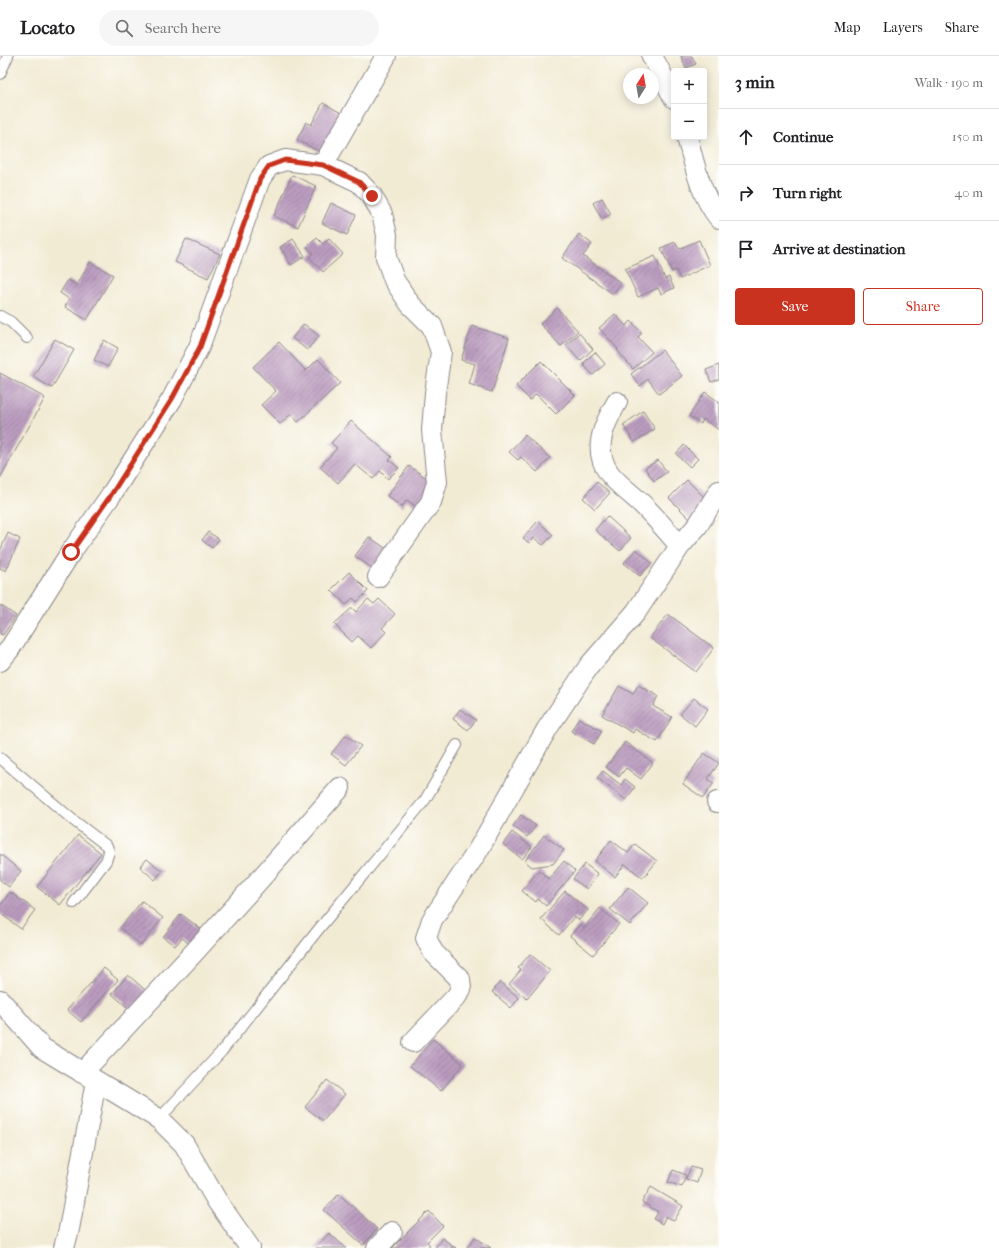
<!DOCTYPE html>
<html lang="en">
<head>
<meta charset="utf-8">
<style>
  :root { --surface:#fff; --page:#f6f6f6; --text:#202124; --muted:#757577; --line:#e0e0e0; --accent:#c8321e }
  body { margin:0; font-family:"IM FELL French Canon",serif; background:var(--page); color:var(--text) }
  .controls { position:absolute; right:12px; top:12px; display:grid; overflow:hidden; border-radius:4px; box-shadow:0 2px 10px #0003 }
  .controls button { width:36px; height:36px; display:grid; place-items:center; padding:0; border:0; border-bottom:1px solid var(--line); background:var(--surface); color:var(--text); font:20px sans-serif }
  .compass { position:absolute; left:623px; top:12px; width:36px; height:36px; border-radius:50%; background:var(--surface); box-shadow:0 2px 10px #0003; rotate:11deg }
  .stop { position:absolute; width:12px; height:12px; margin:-9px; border:3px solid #c8321e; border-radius:50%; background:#fff }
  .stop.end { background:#c8321e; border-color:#fff; box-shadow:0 1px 4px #0008 }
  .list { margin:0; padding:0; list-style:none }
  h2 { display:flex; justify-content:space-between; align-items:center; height:52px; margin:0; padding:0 16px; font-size:17px }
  h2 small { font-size:13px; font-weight:400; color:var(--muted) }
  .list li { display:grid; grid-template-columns:26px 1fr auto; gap:12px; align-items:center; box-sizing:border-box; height:56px; padding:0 16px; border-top:1px solid var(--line) }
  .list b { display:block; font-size:15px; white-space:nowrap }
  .list em { font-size:13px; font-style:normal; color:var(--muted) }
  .actions { display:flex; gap:8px; padding:12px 16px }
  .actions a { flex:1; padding:9px 0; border:1px solid var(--accent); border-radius:4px; text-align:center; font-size:14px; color:var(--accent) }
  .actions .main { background:var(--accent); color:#fff }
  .icon { flex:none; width:22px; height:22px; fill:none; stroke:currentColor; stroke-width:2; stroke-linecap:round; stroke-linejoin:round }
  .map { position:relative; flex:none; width:719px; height:1192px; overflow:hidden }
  header { display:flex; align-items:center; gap:24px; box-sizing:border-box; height:56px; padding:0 20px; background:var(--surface); border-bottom:1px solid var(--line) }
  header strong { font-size:19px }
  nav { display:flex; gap:22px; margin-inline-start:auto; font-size:14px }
  .search { width:280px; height:36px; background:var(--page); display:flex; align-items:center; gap:10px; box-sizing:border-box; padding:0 14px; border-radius:22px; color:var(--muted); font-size:15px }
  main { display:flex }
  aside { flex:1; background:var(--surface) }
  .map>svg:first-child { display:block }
  .building { fill:url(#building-hatch) }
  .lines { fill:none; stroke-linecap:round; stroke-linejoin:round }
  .service-casing { stroke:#8a8688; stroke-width:12 }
  .minor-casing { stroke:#8a8688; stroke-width:22 }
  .service { stroke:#fff; stroke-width:10 }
  .minor { stroke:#fff; stroke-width:20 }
  .route { stroke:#c8321e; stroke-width:5 }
</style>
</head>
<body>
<header>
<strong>Locato</strong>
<div class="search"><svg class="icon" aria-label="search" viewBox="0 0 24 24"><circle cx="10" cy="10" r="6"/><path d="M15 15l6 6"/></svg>Search here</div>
<nav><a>Map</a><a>Layers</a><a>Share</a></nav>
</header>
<main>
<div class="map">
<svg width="719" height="1192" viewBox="0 0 719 1192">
  <defs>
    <pattern id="building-hatch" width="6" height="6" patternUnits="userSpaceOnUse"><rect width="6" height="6" fill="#bb9cc0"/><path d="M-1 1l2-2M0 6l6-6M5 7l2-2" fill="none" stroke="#987f9d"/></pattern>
  </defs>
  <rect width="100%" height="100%" fill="#fdfcf7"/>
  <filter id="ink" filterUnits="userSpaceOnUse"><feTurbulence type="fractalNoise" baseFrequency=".025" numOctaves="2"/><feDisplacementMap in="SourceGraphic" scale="8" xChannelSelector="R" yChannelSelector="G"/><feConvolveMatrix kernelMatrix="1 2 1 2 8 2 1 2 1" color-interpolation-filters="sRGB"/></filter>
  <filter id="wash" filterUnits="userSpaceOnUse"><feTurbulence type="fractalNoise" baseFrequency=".012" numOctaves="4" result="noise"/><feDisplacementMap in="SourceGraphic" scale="16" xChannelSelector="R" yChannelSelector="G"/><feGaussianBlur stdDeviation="0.9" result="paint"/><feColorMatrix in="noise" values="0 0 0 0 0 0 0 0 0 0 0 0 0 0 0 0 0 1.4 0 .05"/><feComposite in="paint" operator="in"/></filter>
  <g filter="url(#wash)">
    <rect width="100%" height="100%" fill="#f2ebd4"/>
    <g id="blocks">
      <path class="building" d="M681,0H692L696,8L686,12Z
        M323,47L345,59L324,98L297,84L306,66L311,69Z
        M292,119L316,130L298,171L274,160Z
        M602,142L611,158L602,163L593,147Z
        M331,147L356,159L347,179L322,167Z
        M579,178L592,188L583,200L621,227L613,238L562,202Z
        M317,182L323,188L329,183L343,198L323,216L309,201L313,197L307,191Z
        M186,183L220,198L208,222L175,206Z
        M293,183L305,200L291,209L280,191Z
        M699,184L710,209L680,223L676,214L672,216L661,192L675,186L679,193Z
        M655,200L665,223L669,221L674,232L661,238L658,232L638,241L625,213Z
        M90,206L113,219L87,264L65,251L69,243L60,237L68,224L77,229Z
        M557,252L578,275L561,290L540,268Z
        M615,258L626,270L631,265L642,277L638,281L652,296L633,313L617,294L618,293L599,272Z
        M304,268L319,280L307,294L292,282Z
        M472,270L509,282L492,336L469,328L475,308L461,304Z
        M579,277L593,293L580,305L566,289Z
        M55,283L74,294L52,332L33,321Z
        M104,284L118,292L108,311L94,304Z
        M279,286L306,315L318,303L340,327L298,366L291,358L280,368L261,349L276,335L253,311Z
        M662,294L682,320L659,338L648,323L640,330L631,318Z
        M595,296L605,308L593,319L583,308Z
        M541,305L575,339L556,358L536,338L530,344L516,330Z
        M719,309V323L711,326L706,314Z
        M0,317L45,342L0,422Z
        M705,336L719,346V374L703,363L701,368L689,360Z
        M643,355L655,373L634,386L623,369Z
        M351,365L392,401L389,404L399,412L388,423L380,415L373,423L355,408L338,427L320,411L337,392L331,387Z
        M525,379L550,402L537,416L521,401L518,404L509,396Z
        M684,389L698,403L690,411L676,398Z
        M658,404L667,416L654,425L645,412Z
        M409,410L434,427L417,451L407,444L402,451L387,440Z
        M687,424L710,447L692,465L669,442Z
        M597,426L610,437L595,453L583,442Z
        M607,460L631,482L620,495L595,474Z
        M538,465L553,479L543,489L534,482L529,487L523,482Z
        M208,476L219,483L212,492L202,484Z
        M8,477L20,483L6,515L0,512V495Z
        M369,481L391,496L373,513L355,500Z
        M636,493L652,507L640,520L624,507Z
        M349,516L368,535L357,546L353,542L346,549L331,534Z
        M368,543L374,548L379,543L395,558L382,572L386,576L371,592L358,580L352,586L334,568L352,552L356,556Z
        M0,549L16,560L3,579L0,578Z
        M668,558L714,592L696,616L650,582Z
        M638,629L658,640L653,650L672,661L657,686L635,673L633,677L602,659L619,630L633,638Z
        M694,642L708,653L695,670L680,658Z
        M460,653L476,664L468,674L453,663Z
        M579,662L602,675L594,688L571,675Z
        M346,679L361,690L346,709L331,698Z
        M625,686L653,707L641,723L626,712L619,721L606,711Z
        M704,697L719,707L708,723L714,727L703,742L683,728Z
        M603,715L621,729L625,723L635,731L626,744L597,722Z
        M521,759L536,770L527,781L513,770Z
        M512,776L532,791L522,803L503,788Z
        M78,779L101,797L60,849L37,831Z
        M544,779L564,794L553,808L532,811L525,805Z
        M611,784L628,797L635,788L657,805L643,822L625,808L615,821L595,805Z
        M0,798L21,815L9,831L0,824Z
        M147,803L162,815L155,824L140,811Z
        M564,805L575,815L546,850L538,843L536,846L522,835L539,814L549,823Z
        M585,808L598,818L587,833L573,823Z
        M628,831L648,847L630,869L610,853Z
        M565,835L588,854L579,864L574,861L559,879L541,863Z
        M10,836L35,854L21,873L0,857V850Z
        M142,845L163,862L141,889L120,872Z
        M600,852L619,868L593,899L570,880L580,868L584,872Z
        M181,858L206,877L194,892L182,882L175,890L163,881Z
        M530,898L550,915L527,943L509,928L521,914L518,912Z
        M104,912L118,924L81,966L67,954Z
        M128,919L150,938L134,957L112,938Z
        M500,926L519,942L511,952L492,936Z
        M433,983L463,1008L441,1035L410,1010Z
        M327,1024L345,1038L323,1065L305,1051Z
        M691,1111L701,1114L697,1127L686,1123Z
        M673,1114L686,1119L682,1131L668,1126Z
        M651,1131L683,1150L674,1165L666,1160L662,1168L654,1163L658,1156L642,1146Z
        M339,1138L377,1173L363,1189L324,1154Z
        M429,1155L443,1170L427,1186L430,1189L426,1192H392Z
        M329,1177L346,1192H315Z
        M475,1181L491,1192H467Z
        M442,1182L456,1192H435Z"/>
    </g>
  </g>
  <g filter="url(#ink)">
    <use href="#blocks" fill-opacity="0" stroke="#8a8688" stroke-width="1"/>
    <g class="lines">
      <defs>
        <path id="service" d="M0,18L8,0
          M0,260L11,266L27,282
          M0,702L73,764L107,790L109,796L106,805L74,847
          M159,1063L222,995L318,874L425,744L457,689"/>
        <path id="minor" d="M652,0L674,42
          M687,81C695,110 700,138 719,162
          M323,109L359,126L372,140L382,158L387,179L386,201L394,224L410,248L432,270L441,296L435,337L432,374L437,426L431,446L378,521
          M617,346C604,368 592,393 609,417C617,428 633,439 643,449C656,462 668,476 680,490
          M0,605L9,594L71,496L111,439L172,343L199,291L260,123L269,110L285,104L323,109L386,0
          M717,746H719
          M0,944L42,992L159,1063L184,1088L217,1145L250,1192
          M413,986L456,941L461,933L460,923L433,896L426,882L432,864L477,796L547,673L589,610L636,556L680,490L698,469L719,435
          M82,1017C170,924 256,829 340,732
          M64,1192L69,1173L96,1025
          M377,1192L392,1176"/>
      </defs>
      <use href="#service" class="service-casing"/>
      <use href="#minor" class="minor-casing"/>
      <use href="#service" class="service"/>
      <use href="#minor" class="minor"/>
    </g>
  </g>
  <g class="lines" filter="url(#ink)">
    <path class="route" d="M71,496L111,439L172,343L200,291L260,123L269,110L285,104L323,109L359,126L372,140"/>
  </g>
</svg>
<div class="controls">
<button>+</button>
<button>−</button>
</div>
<svg class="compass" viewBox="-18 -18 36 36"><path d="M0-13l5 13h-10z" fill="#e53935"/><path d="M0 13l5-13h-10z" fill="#757577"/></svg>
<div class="stop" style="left:71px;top:496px"></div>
<div class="stop end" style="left:372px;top:140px"></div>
</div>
<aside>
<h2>3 min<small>Walk · 190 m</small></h2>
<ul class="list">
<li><svg class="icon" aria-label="ahead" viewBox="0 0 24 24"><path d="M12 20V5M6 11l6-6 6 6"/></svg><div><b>Continue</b></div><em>150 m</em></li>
<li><svg class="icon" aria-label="right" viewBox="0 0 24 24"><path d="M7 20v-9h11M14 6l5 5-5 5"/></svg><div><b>Turn right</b></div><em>40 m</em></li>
<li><svg class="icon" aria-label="arrive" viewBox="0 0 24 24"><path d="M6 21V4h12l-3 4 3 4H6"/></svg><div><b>Arrive at destination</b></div></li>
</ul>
<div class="actions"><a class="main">Save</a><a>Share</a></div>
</aside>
</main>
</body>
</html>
